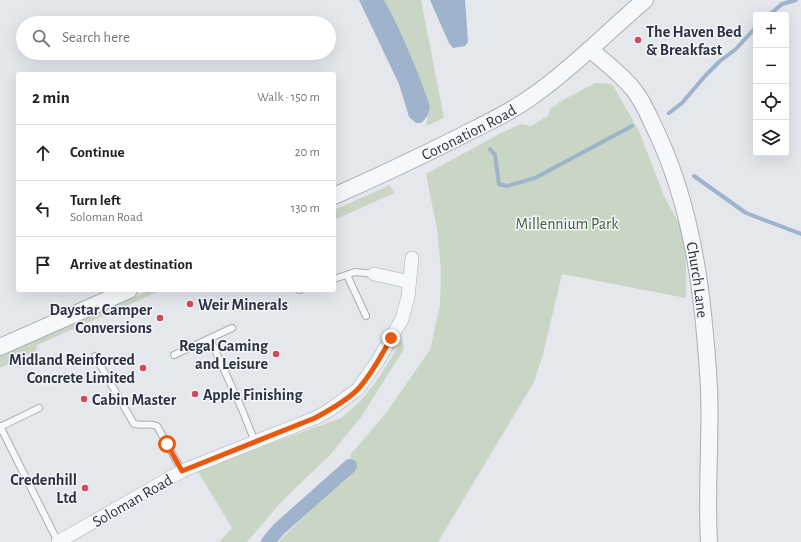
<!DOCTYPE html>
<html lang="en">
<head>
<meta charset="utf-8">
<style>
  :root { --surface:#fff; --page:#f2f2f2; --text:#222; --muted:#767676; --line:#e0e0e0 }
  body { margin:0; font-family:"Alegreya Sans",sans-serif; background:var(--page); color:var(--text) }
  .controls { position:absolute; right:12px; top:12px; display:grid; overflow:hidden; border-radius:4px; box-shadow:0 4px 16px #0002 }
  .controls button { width:36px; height:36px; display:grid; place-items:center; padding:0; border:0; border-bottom:1px solid var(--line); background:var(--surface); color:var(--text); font:20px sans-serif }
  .stop { position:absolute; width:12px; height:12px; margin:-9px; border:3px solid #ea580c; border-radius:50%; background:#fff }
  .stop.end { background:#ea580c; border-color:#fff; box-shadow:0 1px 4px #0008 }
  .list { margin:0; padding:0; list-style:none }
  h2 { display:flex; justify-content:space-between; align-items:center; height:52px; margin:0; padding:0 16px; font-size:17px }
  h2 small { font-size:13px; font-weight:400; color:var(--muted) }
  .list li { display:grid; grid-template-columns:26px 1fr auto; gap:12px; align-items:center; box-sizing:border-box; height:56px; padding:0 16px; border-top:1px solid var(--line) }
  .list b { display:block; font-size:15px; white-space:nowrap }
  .list p { margin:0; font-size:13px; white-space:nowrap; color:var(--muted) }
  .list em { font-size:13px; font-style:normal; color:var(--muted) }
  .icon { flex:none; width:22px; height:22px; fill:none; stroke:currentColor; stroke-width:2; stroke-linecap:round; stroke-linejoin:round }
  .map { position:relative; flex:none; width:801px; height:542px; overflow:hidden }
  .search { position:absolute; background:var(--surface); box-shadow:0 4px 16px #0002; left:16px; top:16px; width:320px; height:44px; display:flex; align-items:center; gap:10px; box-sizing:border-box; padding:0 14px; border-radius:22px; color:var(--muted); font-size:15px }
  .panel { position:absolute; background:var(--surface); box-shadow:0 4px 16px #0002; left:16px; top:72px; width:320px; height:220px; border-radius:4px }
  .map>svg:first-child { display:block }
  .green { fill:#c9d6c5 }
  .water { fill:#9fb4cc }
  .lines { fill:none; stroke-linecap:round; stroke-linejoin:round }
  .stream { stroke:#9fb4cc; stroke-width:4 }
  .canal { stroke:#9fb4cc; stroke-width:14 }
  .service-casing { stroke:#a9aeb7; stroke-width:8 }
  .minor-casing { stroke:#a9aeb7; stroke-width:14 }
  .tertiary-casing { stroke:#a9aeb7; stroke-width:18 }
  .service { stroke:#f7f8fa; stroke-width:6 }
  .minor { stroke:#f7f8fa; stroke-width:13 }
  .tertiary { stroke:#f7f8fa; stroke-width:16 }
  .route { stroke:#ea580c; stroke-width:5 }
  .poi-dot { fill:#d1495b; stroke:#f4f6f9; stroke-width:1.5 }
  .labels { text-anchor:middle; stroke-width:3; stroke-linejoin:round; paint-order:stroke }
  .poi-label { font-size:16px; font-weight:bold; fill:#2b3445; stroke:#f4f6f9; text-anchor:start }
  .street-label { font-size:16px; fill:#2b3445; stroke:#f4f6f9 }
  .park-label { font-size:16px; fill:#3f6138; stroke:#f4f6f9 }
</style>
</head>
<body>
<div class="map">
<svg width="801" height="542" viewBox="0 0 801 542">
  <rect width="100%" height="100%" fill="#e4e7ec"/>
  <path class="green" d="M384,0H421L444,118L426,126C426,119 430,113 430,106C417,69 403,34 384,0Z
    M595,83L612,84L639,131L664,196L681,227L686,254V298L562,274L543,354L534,382L438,542H278L349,473L351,454L386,413L430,350L440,305L441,269L437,229L426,174L503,132L521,124L531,126L548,116L550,109L563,100Z
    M390,185L394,193L334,220V210Z
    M150,290H162L37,345L36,351L0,368V356Z
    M402,340L404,349L361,417L330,455L283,500L247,542H219L232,528L197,470L341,418C370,396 383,371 402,340Z"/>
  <path class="water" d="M359,0H384C403,34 417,69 430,106C430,113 426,119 421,123H416L409,117L399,84Z
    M430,0H465L468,42L465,46L453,48L449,43Z"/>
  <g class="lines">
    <path class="stream" d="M769,15L782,4L796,0
      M669,113L682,103L705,76L720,61L736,49L756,27
      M490,149L495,155L499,184L507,186L535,178L632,126
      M694,176L746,213L801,234"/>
    <path class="canal" d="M268,542L279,529L350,466"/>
    <defs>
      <path id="service" d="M347,275L366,316
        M334,279L355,272L374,274
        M299,290H300
        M210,339L241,407L255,442
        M174,355L232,328
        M95,356L134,424C142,426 149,423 157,426L182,471
        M0,426L58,542
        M0,427L39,408"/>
      <path id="minor" d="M374,274L410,282
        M58,542L182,471L315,418L328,411L358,389L379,359L402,319L408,297L412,258"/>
      <g id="tertiary">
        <path id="s1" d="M590,49C605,63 624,76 636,93C645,105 650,119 657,133C694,212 704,301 709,388C711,439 706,491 709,542"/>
        <path id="s2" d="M334,196C375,178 415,159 455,139C482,125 510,113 534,95C574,67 608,31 645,0"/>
        <path d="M0,347L129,290"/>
      </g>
    </defs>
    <use href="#service" class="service-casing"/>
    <use href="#minor" class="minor-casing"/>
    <use href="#tertiary" class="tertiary-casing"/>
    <use href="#service" class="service"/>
    <use href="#minor" class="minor"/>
    <use href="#tertiary" class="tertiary"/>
  </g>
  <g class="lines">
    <path class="route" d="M167,444L182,471L315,418C328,411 349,399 359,388C372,373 382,355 391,338"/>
  </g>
  <g class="poi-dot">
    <circle cx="638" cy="40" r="4"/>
    <circle cx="190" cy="304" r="4"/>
    <circle cx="160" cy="318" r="4"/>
    <circle cx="276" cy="354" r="4"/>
    <circle cx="143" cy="368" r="4"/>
    <circle cx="195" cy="394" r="4"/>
    <circle cx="84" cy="399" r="4"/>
    <circle cx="85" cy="488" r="4"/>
  </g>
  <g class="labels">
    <g class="poi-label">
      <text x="646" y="37">The Haven Bed<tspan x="646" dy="18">&amp; Breakfast</tspan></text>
      <text x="198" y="310">Weir Minerals</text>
      <text x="152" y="315" text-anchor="end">Daystar Camper<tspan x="152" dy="18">Conversions</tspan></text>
      <text x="268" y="351" text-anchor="end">Regal Gaming<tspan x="268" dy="18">and Leisure</tspan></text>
      <text x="135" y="365" text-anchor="end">Midland Reinforced<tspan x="135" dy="18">Concrete Limited</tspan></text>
      <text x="203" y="400">Apple Finishing</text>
      <text x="92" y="405">Cabin Master</text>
      <text x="77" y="485" text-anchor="end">Credenhill<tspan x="77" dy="18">Ltd</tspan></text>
    </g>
    <g class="street-label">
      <text dy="6" stroke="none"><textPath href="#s2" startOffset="149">Coronation Road</textPath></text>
      <text dy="6" stroke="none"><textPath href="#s1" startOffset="262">Church Lane</textPath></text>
      <text transform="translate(132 500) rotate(-30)" y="6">Soloman Road</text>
    </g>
    <g class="park-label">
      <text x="567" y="229">Millennium Park</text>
    </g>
  </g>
</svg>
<div class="controls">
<button>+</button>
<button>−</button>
<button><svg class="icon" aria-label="locate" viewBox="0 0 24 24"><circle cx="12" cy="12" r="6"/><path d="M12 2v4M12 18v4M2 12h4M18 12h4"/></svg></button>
<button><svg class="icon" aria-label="layers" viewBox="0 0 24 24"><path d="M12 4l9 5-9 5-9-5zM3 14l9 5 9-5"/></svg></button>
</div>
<div class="stop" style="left:167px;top:444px"></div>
<div class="stop end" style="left:391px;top:338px"></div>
<div class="search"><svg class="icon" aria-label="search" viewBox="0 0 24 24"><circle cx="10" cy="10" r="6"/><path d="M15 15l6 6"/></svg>Search here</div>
<section class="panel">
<h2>2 min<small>Walk · 150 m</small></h2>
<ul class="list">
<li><svg class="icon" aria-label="ahead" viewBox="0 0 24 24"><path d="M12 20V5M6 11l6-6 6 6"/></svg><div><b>Continue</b></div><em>20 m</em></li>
<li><svg class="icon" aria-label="left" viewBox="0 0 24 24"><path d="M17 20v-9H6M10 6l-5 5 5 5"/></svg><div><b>Turn left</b><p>Soloman Road</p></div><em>130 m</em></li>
<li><svg class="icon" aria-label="arrive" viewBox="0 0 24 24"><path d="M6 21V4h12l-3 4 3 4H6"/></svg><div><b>Arrive at destination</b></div></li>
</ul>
</section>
</div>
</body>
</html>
